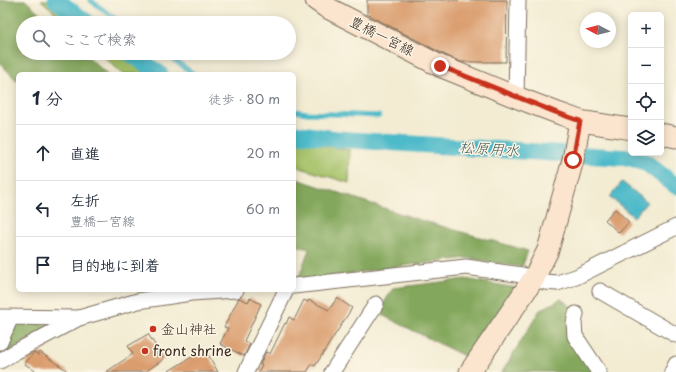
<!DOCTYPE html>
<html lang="ja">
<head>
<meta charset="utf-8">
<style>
  :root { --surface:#fff; --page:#f6f6f7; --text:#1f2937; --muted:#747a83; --line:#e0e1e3 }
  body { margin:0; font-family:"Playpen Sans","Klee One",sans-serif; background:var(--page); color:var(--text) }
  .controls { position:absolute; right:12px; top:12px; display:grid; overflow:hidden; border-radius:6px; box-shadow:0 2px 10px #0003 }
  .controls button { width:36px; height:36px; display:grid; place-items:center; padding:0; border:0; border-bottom:1px solid var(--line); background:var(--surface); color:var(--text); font:20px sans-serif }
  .compass { position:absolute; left:580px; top:12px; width:36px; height:36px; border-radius:50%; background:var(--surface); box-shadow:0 2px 10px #0003; rotate:277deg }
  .stop { position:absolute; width:12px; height:12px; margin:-9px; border:3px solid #c8321e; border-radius:50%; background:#fff }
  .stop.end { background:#c8321e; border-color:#fff; box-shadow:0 1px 4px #0008 }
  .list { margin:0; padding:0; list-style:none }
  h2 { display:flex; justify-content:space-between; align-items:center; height:52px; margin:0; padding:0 16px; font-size:17px }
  h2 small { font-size:13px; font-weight:400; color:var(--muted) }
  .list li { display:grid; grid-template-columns:26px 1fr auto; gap:12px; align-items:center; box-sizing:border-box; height:56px; padding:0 16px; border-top:1px solid var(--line) }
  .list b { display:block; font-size:15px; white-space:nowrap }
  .list p { margin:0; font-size:13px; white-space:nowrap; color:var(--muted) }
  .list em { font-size:13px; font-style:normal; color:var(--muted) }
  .icon { flex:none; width:22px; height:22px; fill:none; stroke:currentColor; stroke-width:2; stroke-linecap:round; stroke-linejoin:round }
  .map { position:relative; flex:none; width:676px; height:372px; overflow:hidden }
  .search { position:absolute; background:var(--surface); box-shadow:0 2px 10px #0003; left:16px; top:16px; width:280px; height:44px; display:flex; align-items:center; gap:10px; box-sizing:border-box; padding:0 14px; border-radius:22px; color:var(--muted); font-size:15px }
  .panel { position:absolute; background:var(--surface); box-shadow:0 2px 10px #0003; left:16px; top:72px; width:280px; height:220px; border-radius:6px }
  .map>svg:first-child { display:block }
  .green { fill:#a4c168; stroke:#707643 }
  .forest { fill:#83a75c; stroke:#5f683d }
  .water { fill:#4ebac9; stroke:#447274 }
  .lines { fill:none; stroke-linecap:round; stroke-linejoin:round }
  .stream { stroke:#4ebac9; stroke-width:5 }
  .canal { stroke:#4ebac9; stroke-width:17 }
  .building { fill:#da9d6e }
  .street-casing { stroke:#7b6e5d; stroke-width:17 }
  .secondary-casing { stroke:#7b6e5d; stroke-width:23 }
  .street { stroke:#fff; stroke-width:15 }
  .secondary { stroke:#fbe5cf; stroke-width:21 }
  .route { stroke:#c8321e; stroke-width:5 }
  .poi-dot { fill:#c8321e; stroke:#fcf5e5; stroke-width:1.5 }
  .labels { text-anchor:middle; stroke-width:3; stroke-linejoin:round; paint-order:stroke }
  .street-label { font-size:14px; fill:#3b2a1e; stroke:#fcf5e5 }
  .poi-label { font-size:14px; fill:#3b2a1e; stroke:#fcf5e5; text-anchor:start }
  .water-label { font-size:15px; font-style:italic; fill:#425c5a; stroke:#fcf5e5 }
</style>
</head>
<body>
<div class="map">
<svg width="676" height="372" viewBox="0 0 676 372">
  <rect width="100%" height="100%" fill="#fcf5e5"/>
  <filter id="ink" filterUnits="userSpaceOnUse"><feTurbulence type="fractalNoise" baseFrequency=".025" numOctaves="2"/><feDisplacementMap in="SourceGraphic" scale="8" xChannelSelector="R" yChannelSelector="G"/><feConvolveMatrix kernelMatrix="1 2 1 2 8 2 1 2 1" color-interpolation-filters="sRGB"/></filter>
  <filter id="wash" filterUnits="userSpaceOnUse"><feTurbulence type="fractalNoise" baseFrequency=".012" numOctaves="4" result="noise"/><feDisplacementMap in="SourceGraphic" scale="16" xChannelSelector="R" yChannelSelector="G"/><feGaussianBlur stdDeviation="0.9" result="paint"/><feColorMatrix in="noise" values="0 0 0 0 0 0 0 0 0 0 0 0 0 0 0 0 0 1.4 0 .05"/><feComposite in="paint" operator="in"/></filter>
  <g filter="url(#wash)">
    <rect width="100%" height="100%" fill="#f3ecd3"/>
    <path class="green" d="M41,0H47L79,23H67Z
      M100,53H121L150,74H123Z
      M294,140L350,150L349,183L294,166Z"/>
    <path class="forest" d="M0,0H25L51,23H23V53H84L107,74H18V82L0,63Z
      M294,178L420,220L528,251L522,267L467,258L394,267L297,282L309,249L294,245Z
      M465,279L517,288L500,315L466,357L378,313L393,288Z
      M561,299L573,308L593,372H502L540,310Z
      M0,320L48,325L44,332L0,356Z"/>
    <path class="water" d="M622,182L647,202L634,217L610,197Z"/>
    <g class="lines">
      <path class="stream" d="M90,0L116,19
        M164,53L194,74
        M294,111L307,113L379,116"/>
      <path class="canal" d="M56,0L88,23
        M130,53L160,74
        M294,133L336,139L631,158L645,162L676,186"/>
    </g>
    <g id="blocks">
      <path class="building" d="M367,0H507L506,62H461L445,55L367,14Z
        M615,209L629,222L619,233L605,220Z
        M239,298L248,302L250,298L261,304L244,341L250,344L244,356L220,344L228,328L224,327Z
        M337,298L352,308L315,366L312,364L307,372H258L262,365L260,364L266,352L270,354L285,323L286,324L289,317L294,320L304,300L308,302L309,300L329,310Z
        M148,334L164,359L145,372H106L133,354L128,346Z
        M205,349L218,372H167Z
        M34,352L38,355L40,352L69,372H37L25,364Z"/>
    </g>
  </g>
  <g filter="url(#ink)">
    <use href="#blocks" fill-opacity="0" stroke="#7b6e5d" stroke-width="1"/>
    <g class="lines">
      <defs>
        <path id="street" d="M516,97L518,0
          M294,286L466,267L522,275L545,282L557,283L576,277L676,227
          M600,291L676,335
          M576,314L574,323L575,336L599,372
          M0,317L77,318
          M0,342L11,317
          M0,361L15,352L79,318L138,301L191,293L236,290
          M246,372L286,290
          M332,372L376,304
          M672,372L676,364"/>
        <path id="secondary" d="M316,0L326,7L440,66L516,97L555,112L580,121L631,129
          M661,134L676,137
          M470,372L534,278L548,250L573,160L580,121"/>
      </defs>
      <use href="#street" class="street-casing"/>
      <use href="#secondary" class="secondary-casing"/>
      <use href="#street" class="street"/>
      <use href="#secondary" class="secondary"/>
    </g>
  </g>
  <g class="lines" filter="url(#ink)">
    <path class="route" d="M440,66L555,112L580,121L573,160"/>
  </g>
  <g class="poi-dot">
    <circle cx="153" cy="329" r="4"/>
    <circle cx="145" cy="351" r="4"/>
  </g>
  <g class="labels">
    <g class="street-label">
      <text transform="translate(382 36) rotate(27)" y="5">豊橋一宮線</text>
    </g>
    <g class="poi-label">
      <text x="161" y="334">金山神社</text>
      <text x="153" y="356">front shrine</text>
    </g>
    <g class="water-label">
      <text transform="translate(489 149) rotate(4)" y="5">松原用水</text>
    </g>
  </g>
</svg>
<div class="controls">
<button>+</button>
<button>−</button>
<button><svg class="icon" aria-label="locate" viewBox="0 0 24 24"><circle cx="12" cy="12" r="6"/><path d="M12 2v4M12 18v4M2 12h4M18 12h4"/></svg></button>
<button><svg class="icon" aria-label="layers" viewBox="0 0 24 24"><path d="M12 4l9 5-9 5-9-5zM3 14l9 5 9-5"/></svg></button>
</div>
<svg class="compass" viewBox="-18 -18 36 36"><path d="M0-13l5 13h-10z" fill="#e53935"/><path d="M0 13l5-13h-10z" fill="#747a83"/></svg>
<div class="stop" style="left:573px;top:160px"></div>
<div class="stop end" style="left:440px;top:66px"></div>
<div class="search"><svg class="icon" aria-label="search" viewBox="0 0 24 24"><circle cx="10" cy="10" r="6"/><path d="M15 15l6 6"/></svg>ここで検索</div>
<section class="panel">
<h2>1 分<small>徒歩 · 80 m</small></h2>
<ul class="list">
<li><svg class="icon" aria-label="ahead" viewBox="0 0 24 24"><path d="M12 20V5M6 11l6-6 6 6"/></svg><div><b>直進</b></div><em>20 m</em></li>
<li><svg class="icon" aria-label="left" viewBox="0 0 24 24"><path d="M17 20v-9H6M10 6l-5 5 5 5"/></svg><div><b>左折</b><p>豊橋一宮線</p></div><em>60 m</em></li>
<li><svg class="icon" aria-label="arrive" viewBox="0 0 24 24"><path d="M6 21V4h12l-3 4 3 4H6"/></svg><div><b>目的地に到着</b></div></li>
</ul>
</section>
</div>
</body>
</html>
